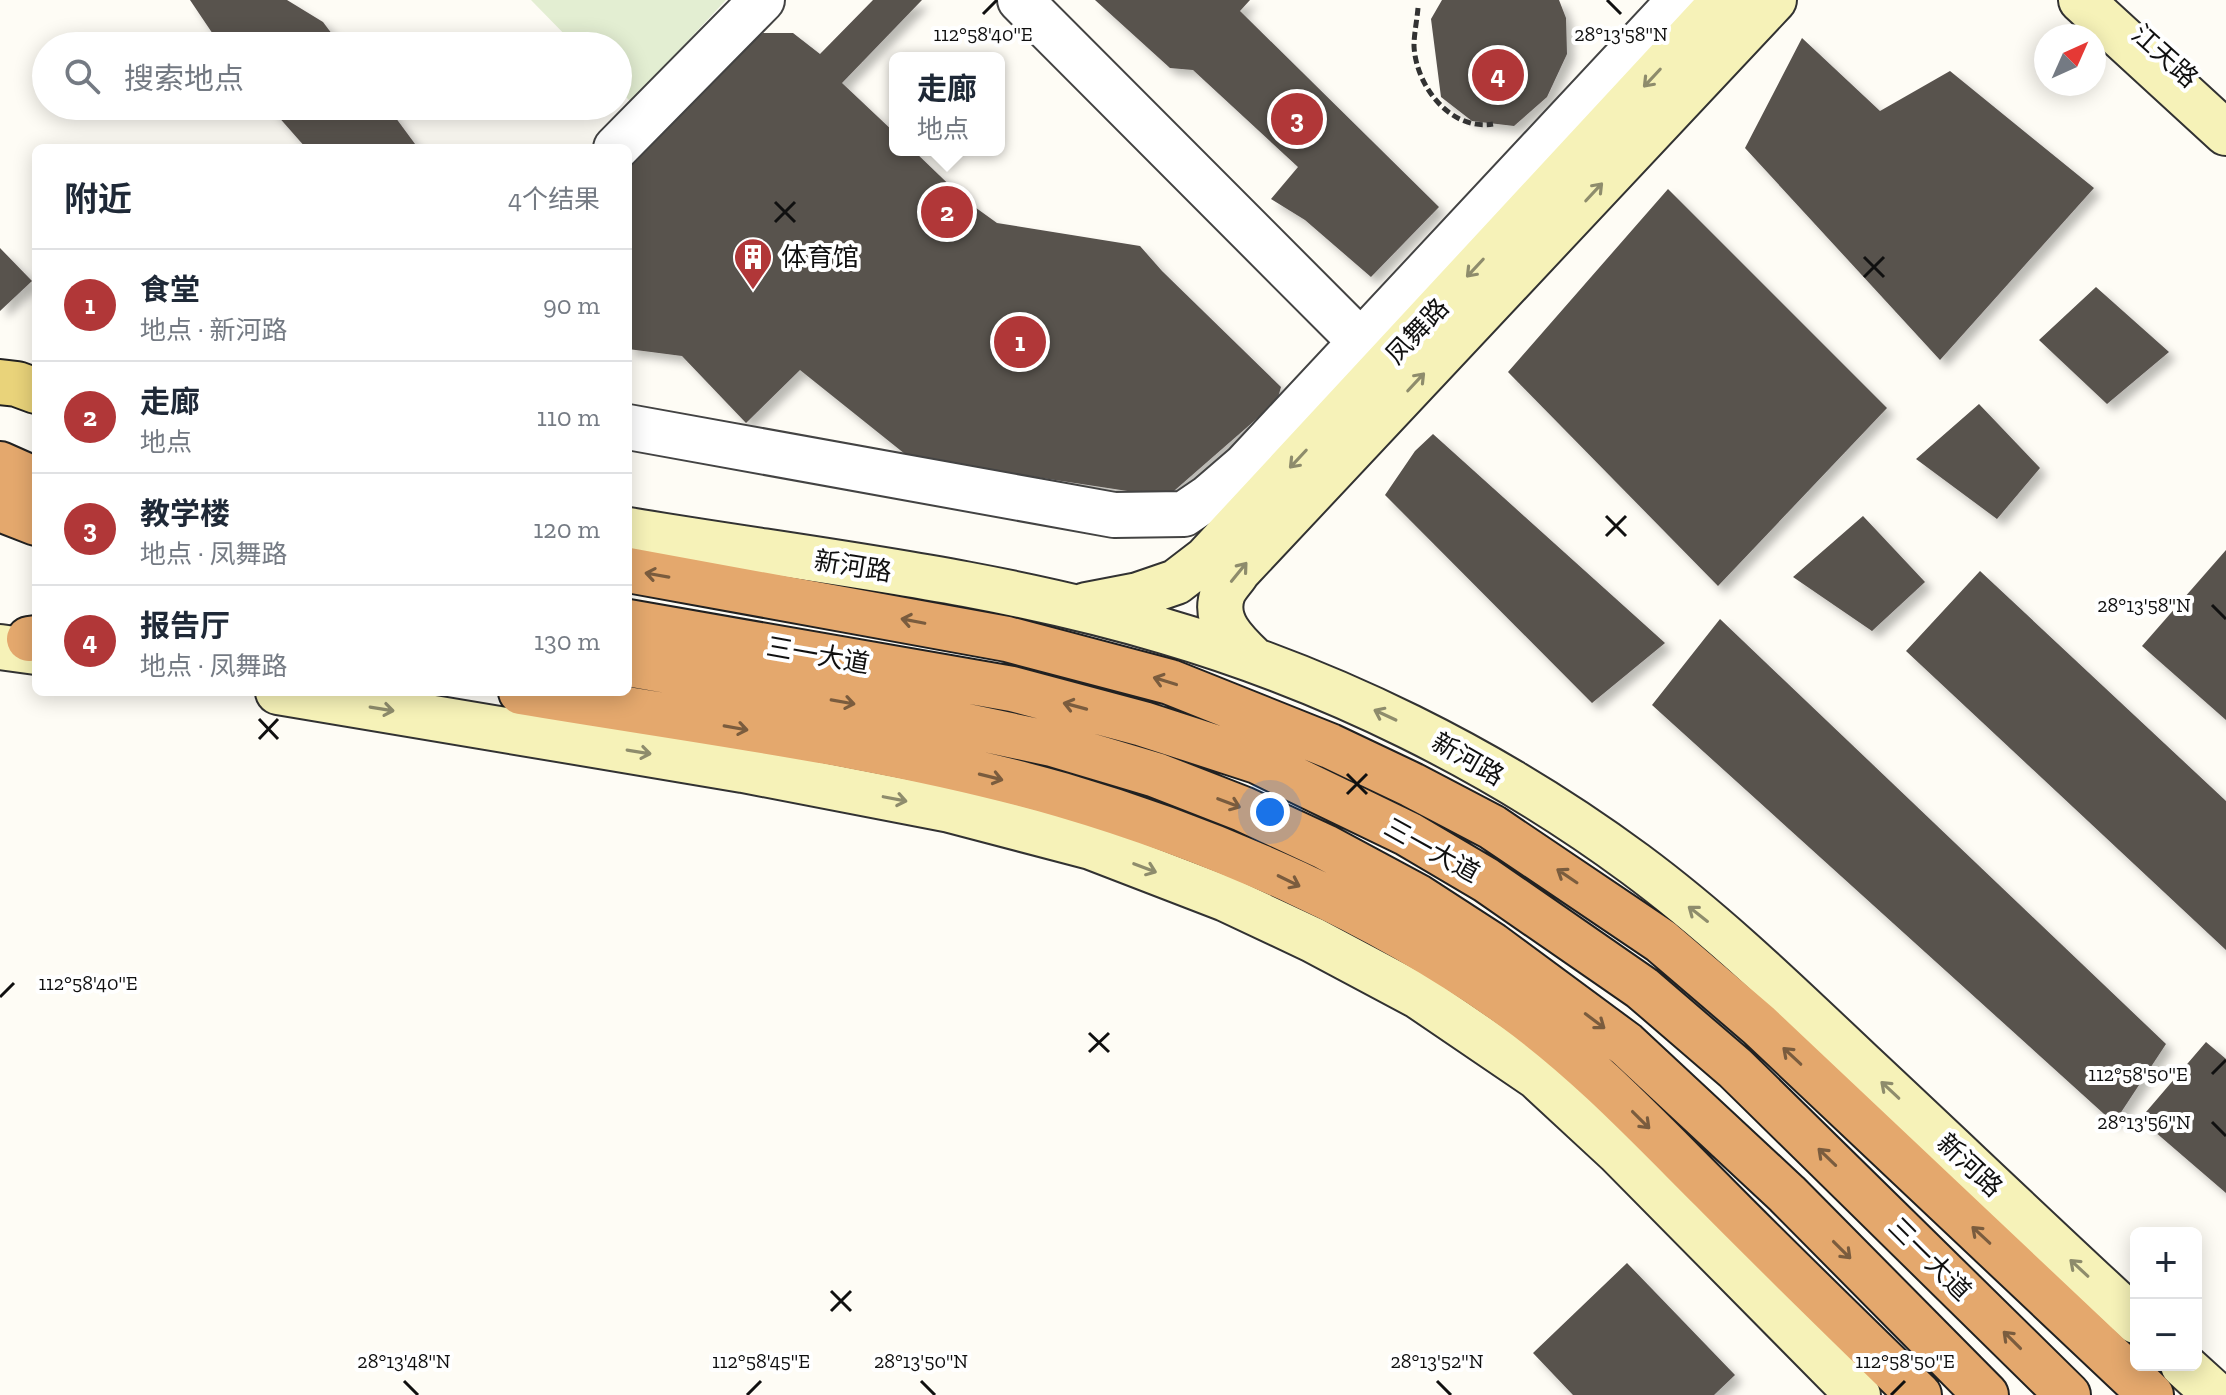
<!DOCTYPE html>
<html lang="zh">
<head>
<meta charset="utf-8">
<style>
  :root { --surface:#fff; --page:#f2f2f3; --text:#1f2937; --muted:#747a83; --line:#e0e1e3; --accent:#b13738 }
  body { margin:0; font-family:"Zilla Slab","Noto Sans SC",serif; background:var(--page); color:var(--text) }
  .controls { position:absolute; right:24px; bottom:24px; display:grid; overflow:hidden; border-radius:12px; box-shadow:0 4px 20px #0003 }
  .controls button { width:72px; height:72px; display:grid; place-items:center; padding:0; border:0; border-bottom:2px solid var(--line); background:var(--surface); color:var(--text); font:40px sans-serif }
  .compass { position:absolute; left:2034px; top:24px; width:72px; height:72px; border-radius:50%; background:var(--surface); box-shadow:0 4px 20px #0003; rotate:45deg }
  .you { position:absolute; left:1270px; top:812px; width:28px; height:28px; margin:-20px; border:6px solid #fff; border-radius:50%; background:#1a73e8; box-shadow:0 0 0 12px #1a73e833 }
  .badge { display:grid; place-items:center; width:52px; height:52px; border-radius:50%; background:var(--accent); color:#fff; font-size:26px; font-weight:700 }
  .pin { position:absolute; translate:-50% -50%; border:4px solid #fff; box-shadow:0 2px 8px #0006 }
  .popup { position:absolute; left:889px; top:52px; width:116px; height:104px; box-sizing:border-box; display:grid; place-content:center; border-radius:12px; background:var(--surface); filter:drop-shadow(0 2px 6px #0005); font-size:26px; white-space:nowrap; color:var(--muted) }
  .popup b { font-size:30px; color:var(--text) }
  .popup::after { content:''; position:absolute; left:50%; top:100%; margin-left:-16px; border:16px solid transparent; border-top-color:var(--surface) }
  .list { margin:0; padding:0; list-style:none }
  h2 { display:flex; justify-content:space-between; align-items:center; height:104px; margin:0; padding:0 32px; font-size:34px }
  h2 small { font-size:26px; font-weight:400; color:var(--muted) }
  .list li { display:grid; grid-template-columns:52px 1fr auto; gap:24px; align-items:center; box-sizing:border-box; height:112px; padding:0 32px; border-top:2px solid var(--line) }
  .list b { display:block; font-size:30px; white-space:nowrap }
  .list p { margin:0; font-size:26px; white-space:nowrap; color:var(--muted) }
  .list em { font-size:26px; font-style:normal; color:var(--muted) }
  .icon { flex:none; width:44px; height:44px; fill:none; stroke:currentColor; stroke-width:2; stroke-linecap:round; stroke-linejoin:round }
  .map { position:relative; flex:none; width:2226px; height:1395px; overflow:hidden }
  .search { position:absolute; background:var(--surface); box-shadow:0 4px 20px #0003; left:32px; top:32px; width:600px; height:88px; display:flex; align-items:center; gap:20px; box-sizing:border-box; padding:0 28px; border-radius:44px; color:var(--muted); font-size:30px }
  .panel { position:absolute; background:var(--surface); box-shadow:0 4px 20px #0003; left:32px; top:144px; width:600px; height:552px; border-radius:12px }
  .map>svg:first-child { display:block }
  .pitch { fill:#e3eed2 }
  .building { fill:#58524e; filter:url(#shadow) }
  .lines { fill:none; stroke-linecap:round; stroke-linejoin:round }
  .street-casing { stroke:#434343; stroke-width:48 }
  .secondary-casing { stroke:#323232; stroke-width:48 }
  .primary-casing { stroke:#212121; stroke-width:48 }
  .highway-casing { stroke:#212121; stroke-width:48 }
  .path { stroke:#323232; stroke-width:5; stroke-dasharray:8 4; stroke-linecap:butt }
  .street { stroke:#fff; stroke-width:44 }
  .secondary { stroke:#f6f2b8; stroke-width:44 }
  .primary { stroke:#e9d37a; stroke-width:44 }
  .highway { stroke:#e4a86d; stroke-width:44 }
  .oneway { stroke:#8e8c6c }
  .oneway2 { stroke:#7a5c3e }
  .ticks { fill:none; stroke:#101010; stroke-width:3 }
  .labels { text-anchor:middle; stroke-width:8; stroke-linejoin:round; paint-order:stroke }
  .street-label { font-size:26px; fill:#101010; stroke:#fff }
  .poi-label { font-size:26px; fill:#101010; stroke:#fff; text-anchor:start }
  .ticks-label { font-size:20px; text-anchor:middle; fill:#101010; stroke:#fff; stroke-width:8; stroke-linejoin:round; paint-order:stroke }
</style>
</head>
<body>
<div class="map">
<svg width="2226" height="1395" viewBox="0 0 2226 1395">
  <defs>
    <filter id="shadow"><feDropShadow dx="7" dy="7" stdDeviation="4" flood-color="#0004"/></filter>
  </defs>
  <rect width="100%" height="100%" fill="#fefcf5"/>
  <path class="pitch" d="M531,0H726L631,102L618,89V46H576Z"/>
  <path class="building" d="M190,0H287L323,22L341,46H221Z
    M873,0H922L842,83L895,133V150H913L965,200L997,223L1140,246L1162,271L1281,387L1277,401L1167,497L910,458L800,370L746,423L682,356L628,349V158L738,45L754,40L763,33H793L820,54Z
    M1095,0H1250L1240,11L1439,207L1371,277L1305,220L1271,199L1298,167L1193,70L1170,68Z
    M1442,0H1559L1566,18L1567,54L1547,97L1514,126L1472,121L1441,97L1431,19Z
    M1802,38L1880,111L1950,71L2094,188L1940,360L1745,148Z
    M269,106H387L418,148H306Z
    M1668,189L1887,408L1718,586L1508,372Z
    M0,248L32,281L0,311Z
    M2096,287L2169,352L2107,404L2039,340Z
    M1979,404L2040,468L1997,519L1916,459Z
    M1433,434L1665,643L1592,703L1385,495L1415,451Z
    M1863,516L1925,582L1872,631L1793,577Z
    M2226,550V720L2142,646Z
    M1980,571L2226,801V950L1906,651Z
    M1720,619L2166,1044L2114,1123L1652,705Z
    M2206,1042L2226,1059V1193L2140,1119Z
    M1627,1263L1735,1375L1714,1395H1573L1533,1353Z"/>
  <g class="lines">
    <defs>
      <path id="street" d="M1020,0L1361,342
        M616,148L762,0
        M628,427L1114,515L1184,514L1209,497L1245,466L1680,0"/>
      <path id="secondary" d="M2081,0L2226,133
        M628,530C807,560 990,579 1164,631C1332,680 1494,760 1635,864C1716,924 1787,993 1860,1062C1952,1148 2043,1235 2136,1321
        M1086,605L1138,595L1176,582L1206,559L1724,0
        M0,647L36,652
        M1254,660C1236,643 1212,621 1223,593C1226,585 1234,578 1238,571L1774,0
        M278,692L743,770L950,810L1091,847L1226,899L1313,940L1418,996L1537,1077L1618,1152L1858,1395
        M2183,1365L2216,1395"/>
      <path id="primary" d="M0,382L17,384L36,391"/>
      <path id="highway" d="M0,464L36,480
        M0,509L36,523
        M628,570L1007,639L1170,682L1330,746L1412,785L1492,827L1661,941L1759,1025L2151,1395
        M628,622L1012,689L1143,724L1257,761L1408,834L1486,880L1642,988L1735,1068L2068,1395
        M29,639L36,638
        M628,664L901,712L1052,744L1156,775L1243,809L1325,847L1418,897L1492,945L1626,1044L1787,1194L1986,1395
        M521,692C699,722 888,745 1062,795C1216,840 1384,914 1514,1009C1587,1062 1648,1127 1711,1190C1779,1259 1849,1327 1919,1395"/>
    </defs>
    <use href="#street" class="street-casing"/>
    <use href="#secondary" class="secondary-casing"/>
    <use href="#primary" class="primary-casing"/>
    <use href="#highway" class="highway-casing"/>
    <path class="path" d="M1418,8C1417,20 1414,34 1414,46C1416,87 1451,131 1493,124"/>
    <use href="#street" class="street"/>
    <use href="#secondary" class="secondary"/>
    <use href="#primary" class="primary"/>
    <use href="#highway" class="highway"/>
  </g>
  <defs><path id="oneway-shaft" d="M-6 0H5M1.5-3L5.5 0L1.5 3" fill="none" stroke-width="1.6" stroke-linecap="round" stroke-linejoin="round" transform="scale(2)"/></defs>
  <g class="oneway">
    <use href="#oneway-shaft" transform="translate(1652 78) rotate(133)"/>
    <use href="#oneway-shaft" transform="translate(1594 192) rotate(-47)"/>
    <use href="#oneway-shaft" transform="translate(1475 268) rotate(133)"/>
    <use href="#oneway-shaft" transform="translate(1416 382) rotate(-47)"/>
    <use href="#oneway-shaft" transform="translate(1298 459) rotate(133)"/>
    <use href="#oneway-shaft" transform="translate(1239 572) rotate(-51)"/>
    <use href="#oneway-shaft" transform="translate(382 709) rotate(9)"/>
    <use href="#oneway-shaft" transform="translate(1385 715) rotate(-155)"/>
    <use href="#oneway-shaft" transform="translate(639 752) rotate(9)"/>
    <use href="#oneway-shaft" transform="translate(895 799) rotate(11)"/>
    <use href="#oneway-shaft" transform="translate(1145 868) rotate(21)"/>
    <use href="#oneway-shaft" transform="translate(1698 914) rotate(-142)"/>
    <use href="#oneway-shaft" transform="translate(1890 1090) rotate(-137)"/>
    <use href="#oneway-shaft" transform="translate(2079 1268) rotate(-137)"/>
  </g>
  <g class="oneway2">
    <use href="#oneway-shaft" transform="translate(657 575) rotate(-170)"/>
    <use href="#oneway-shaft" transform="translate(913 621) rotate(-169)"/>
    <use href="#oneway-shaft" transform="translate(1165 681) rotate(-163)"/>
    <use href="#oneway-shaft" transform="translate(843 702) rotate(10)"/>
    <use href="#oneway-shaft" transform="translate(1075 706) rotate(-165)"/>
    <use href="#oneway-shaft" transform="translate(736 728) rotate(10)"/>
    <use href="#oneway-shaft" transform="translate(991 777) rotate(14)"/>
    <use href="#oneway-shaft" transform="translate(1229 803) rotate(21)"/>
    <use href="#oneway-shaft" transform="translate(1567 876) rotate(-146)"/>
    <use href="#oneway-shaft" transform="translate(1289 881) rotate(26)"/>
    <use href="#oneway-shaft" transform="translate(1595 1021) rotate(37)"/>
    <use href="#oneway-shaft" transform="translate(1792 1056) rotate(-137)"/>
    <use href="#oneway-shaft" transform="translate(1641 1120) rotate(45)"/>
    <use href="#oneway-shaft" transform="translate(1827 1157) rotate(-136)"/>
    <use href="#oneway-shaft" transform="translate(1981 1235) rotate(-137)"/>
    <use href="#oneway-shaft" transform="translate(1842 1250) rotate(45)"/>
    <use href="#oneway-shaft" transform="translate(2012 1340) rotate(-135)"/>
  </g>
  <path class="ticks" d="M1607,0L1621,14M983,14L997,0M775,202L795,222M775,222L795,202M1864,257L1884,277M1864,277L1884,257M1606,516L1626,536M1606,536L1626,516M2212,605L2226,619M259,719L278,739M259,739L278,719M1347,774L1367,794M1347,794L1367,774M0,997L14,983M1089,1033L1109,1052M1089,1052L1109,1033M2212,1074L2226,1060M2212,1122L2226,1136M831,1291L851,1311M831,1311L851,1291M404,1381L418,1395M921,1381L935,1395M1437,1381L1451,1395M747,1395L761,1381M1891,1395L1905,1381"/>
  <defs>
    <symbol id="building-pin" viewBox="-11 -11 22 30"><path d="M0 17L-7.5 6A9.5 9.5 0 1 1 7.5 6Z" fill="#b13738" stroke="#fff"/><path d="M-4-6H4V6H1V3H-1V6H-4ZM-2.5-4.3h1.7v1.8h-1.7ZM.8-4.3h1.7v1.8H.8ZM-2.5-1h1.7V.8h-1.7ZM.8-1h1.7V.8H.8Z" fill="#fff"/></symbol>
  </defs>
  <g fill-rule="evenodd">
    <use href="#building-pin" x="731" y="235" width="44" height="60"/>
  </g>
  <g class="labels">
    <g class="street-label">
      <text transform="translate(2165 56) rotate(42)" y="9">江天路</text>
      <text transform="translate(1417 331) rotate(-47)" y="9">凤舞路</text>
      <text transform="translate(853 566) rotate(9)" y="9">新河路</text>
      <text transform="translate(818 655) rotate(10)" y="9">三一大道</text>
      <text transform="translate(1468 759) rotate(30)" y="9">新河路</text>
      <text transform="translate(1432 850) rotate(29)" y="9">三一大道</text>
      <text transform="translate(1970 1165) rotate(43)" y="9">新河路</text>
      <text transform="translate(1930 1259) rotate(45)" y="9">三一大道</text>
    </g>
    <g class="poi-label">
      <text x="781" y="266">体育馆</text>
    </g>
  </g>
  <g class="ticks-label">
    <text x="983" y="41">112°58'40"E</text>
    <text x="1621" y="41">28°13'58"N</text>
    <text x="2144" y="612">28°13'58"N</text>
    <text x="88" y="990">112°58'40"E</text>
    <text x="2138" y="1081">112°58'50"E</text>
    <text x="2144" y="1129">28°13'56"N</text>
    <text x="761" y="1368">112°58'45"E</text>
    <text x="921" y="1368">28°13'50"N</text>
    <text x="1905" y="1368">112°58'50"E</text>
    <text x="404" y="1368">28°13'48"N</text>
    <text x="1437" y="1368">28°13'52"N</text>
  </g>
</svg>
<div class="controls">
<button>+</button>
<button>−</button>
</div>
<svg class="compass" viewBox="-18 -18 36 36"><path d="M0-13l5 13h-10z" fill="#e53935"/><path d="M0 13l5-13h-10z" fill="#747a83"/></svg>
<div class="you"></div>
<div class="pin badge" style="left:1020px;top:342px">1</div>
<div class="pin badge" style="left:947px;top:212px">2</div>
<div class="popup"><b>走廊</b>地点</div>
<div class="pin badge" style="left:1297px;top:119px">3</div>
<div class="pin badge" style="left:1498px;top:75px">4</div>
<div class="search"><svg class="icon" aria-label="search" viewBox="0 0 24 24"><circle cx="10" cy="10" r="6"/><path d="M15 15l6 6"/></svg>搜索地点</div>
<section class="panel">
<h2>附近<small>4个结果</small></h2>
<ul class="list">
<li><span class="badge">1</span><div><b>食堂</b><p>地点 · 新河路</p></div><em>90 m</em></li>
<li><span class="badge">2</span><div><b>走廊</b><p>地点</p></div><em>110 m</em></li>
<li><span class="badge">3</span><div><b>教学楼</b><p>地点 · 凤舞路</p></div><em>120 m</em></li>
<li><span class="badge">4</span><div><b>报告厅</b><p>地点 · 凤舞路</p></div><em>130 m</em></li>
</ul>
</section>
</div>
</body>
</html>
